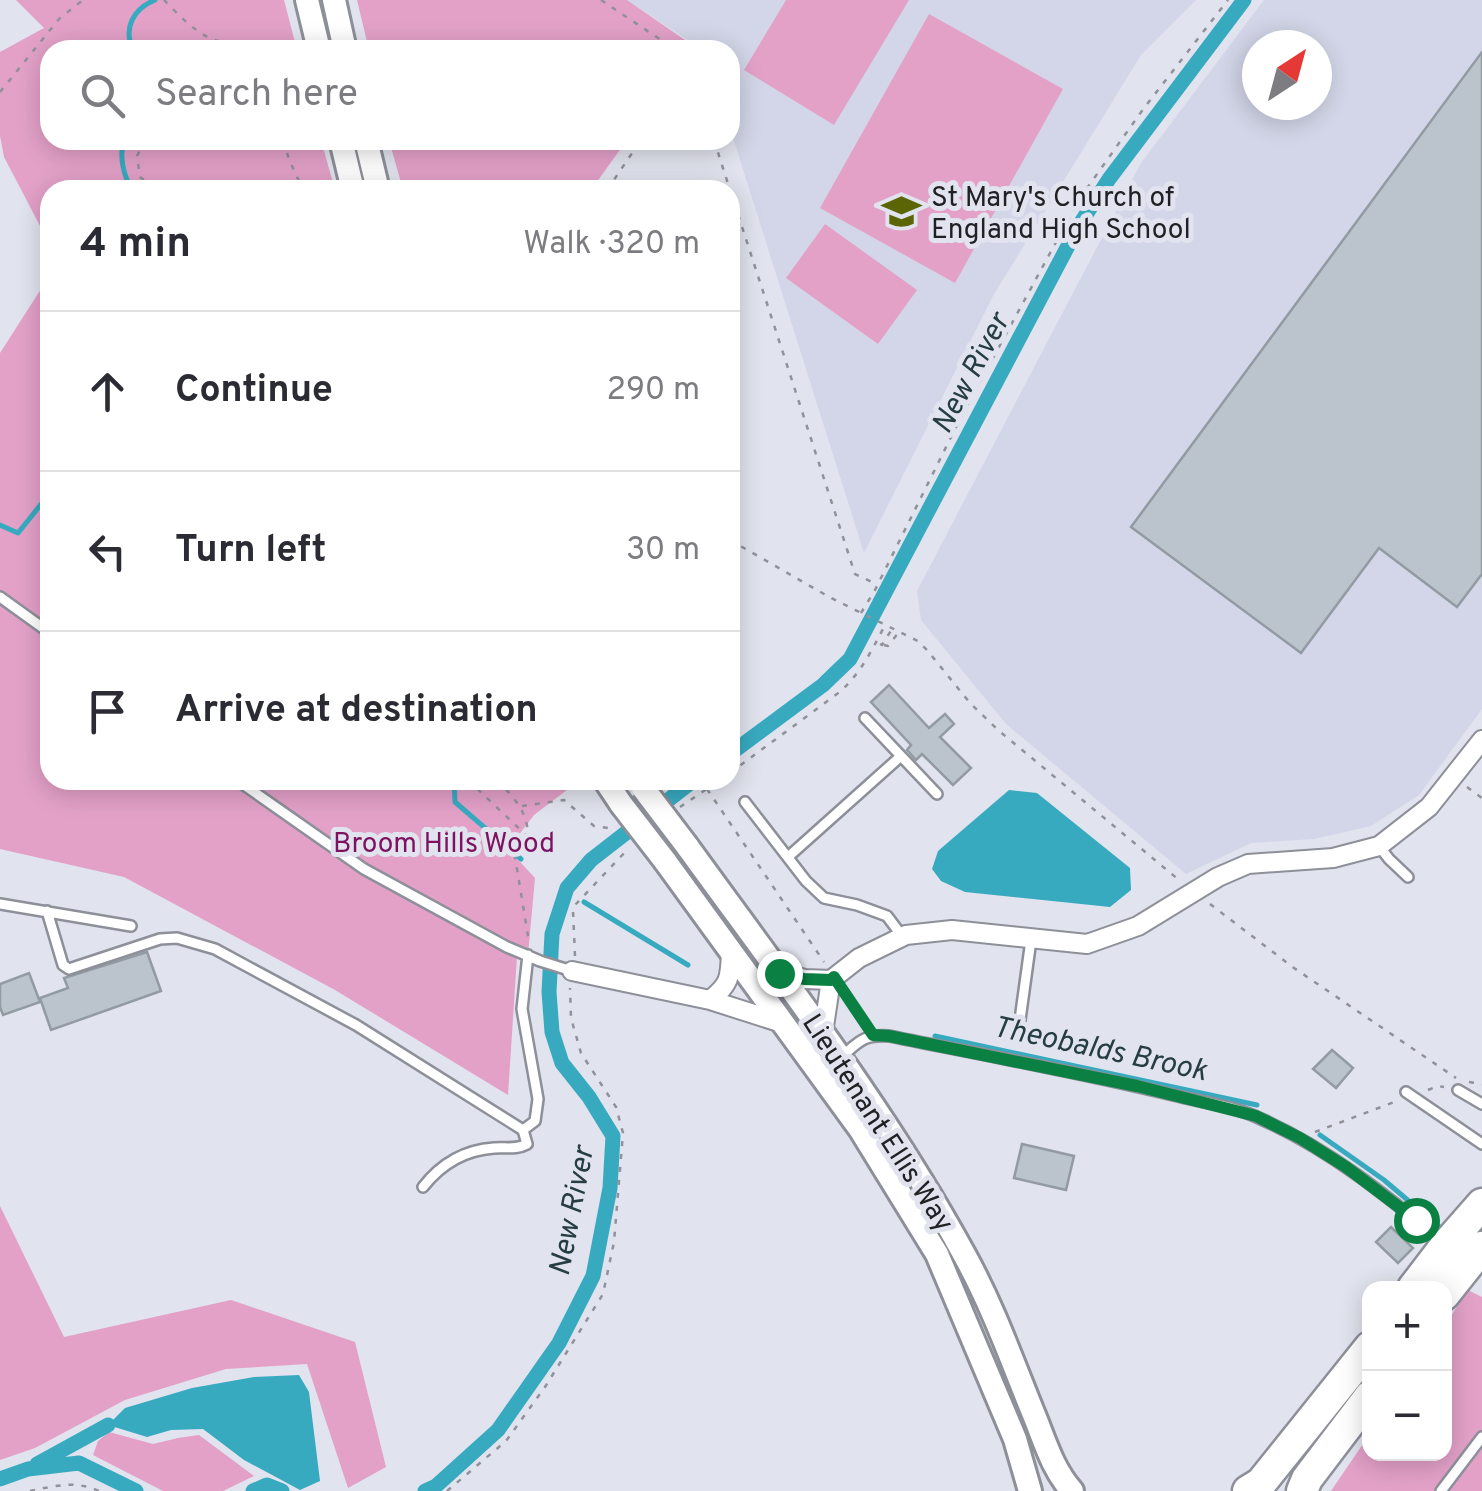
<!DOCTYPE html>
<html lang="en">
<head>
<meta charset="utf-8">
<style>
  :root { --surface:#fff; --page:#f7f7f7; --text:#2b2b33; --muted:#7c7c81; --line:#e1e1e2 }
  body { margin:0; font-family:Overpass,sans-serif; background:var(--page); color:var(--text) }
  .controls { position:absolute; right:30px; bottom:30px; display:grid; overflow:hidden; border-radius:20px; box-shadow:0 5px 25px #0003 }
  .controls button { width:90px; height:90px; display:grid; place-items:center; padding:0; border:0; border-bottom:2px solid var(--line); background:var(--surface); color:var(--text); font:50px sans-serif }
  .compass { position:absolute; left:1242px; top:30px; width:90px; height:90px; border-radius:50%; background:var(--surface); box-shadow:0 5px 25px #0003; rotate:36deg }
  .stop { position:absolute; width:30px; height:30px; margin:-22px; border:8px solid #0b8043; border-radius:50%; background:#fff }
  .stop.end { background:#0b8043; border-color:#fff; box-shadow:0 2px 10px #0008 }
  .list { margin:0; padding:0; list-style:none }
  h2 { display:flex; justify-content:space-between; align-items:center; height:130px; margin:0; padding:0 40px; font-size:42px }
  h2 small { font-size:32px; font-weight:400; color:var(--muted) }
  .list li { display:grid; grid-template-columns:65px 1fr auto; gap:30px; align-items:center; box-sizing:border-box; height:160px; padding:0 40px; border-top:2px solid var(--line) }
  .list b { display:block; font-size:38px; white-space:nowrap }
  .list em { font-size:32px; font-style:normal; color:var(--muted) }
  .icon { flex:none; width:55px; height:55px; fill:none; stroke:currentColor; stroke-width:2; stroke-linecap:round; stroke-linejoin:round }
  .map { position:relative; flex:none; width:1482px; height:1491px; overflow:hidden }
  .search { position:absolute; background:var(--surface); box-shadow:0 5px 25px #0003; left:40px; top:40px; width:700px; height:110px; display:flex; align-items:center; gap:25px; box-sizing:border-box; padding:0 35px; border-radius:30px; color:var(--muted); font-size:38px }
  .panel { position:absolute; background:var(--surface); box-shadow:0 5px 25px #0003; left:40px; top:180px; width:700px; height:610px; border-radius:30px }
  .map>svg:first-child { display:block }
  .built { fill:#d3d6e8; fill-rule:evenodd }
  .green { fill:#e3a1c8 }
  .water { fill:#38aac0 }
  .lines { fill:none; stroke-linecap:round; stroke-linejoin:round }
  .stream { stroke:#38aac0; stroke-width:5 }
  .canal { stroke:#38aac0; stroke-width:15 }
  .building { fill:#bbc4cc; stroke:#929aa2; stroke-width:2.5 }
  .lane-casing { stroke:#8d8f99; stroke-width:14 }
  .street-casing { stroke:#8d8f99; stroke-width:22 }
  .secondary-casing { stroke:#8d8f99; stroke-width:28 }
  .highway-casing { stroke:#8d8f99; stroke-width:35 }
  .path { stroke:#909199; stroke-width:2.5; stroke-dasharray:5 8; stroke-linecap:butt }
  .lane { stroke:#fff; stroke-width:9 }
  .street { stroke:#fff; stroke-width:18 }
  .secondary { stroke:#fff; stroke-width:22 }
  .highway { stroke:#fff; stroke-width:30 }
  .secondary-bridge-casing { stroke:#8d8f99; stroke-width:28; stroke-linecap:butt }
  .secondary-bridge { stroke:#fff; stroke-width:22 }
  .route { stroke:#0b8043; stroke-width:12 }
  .labels { text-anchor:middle; stroke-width:10; stroke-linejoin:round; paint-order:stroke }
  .poi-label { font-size:28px; fill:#212125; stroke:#e1e3ee; text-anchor:start }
  .park-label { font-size:28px; fill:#7e125f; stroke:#e1e3ee }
  .street-label { font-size:28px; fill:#212125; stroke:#e1e3ee }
  .water-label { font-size:30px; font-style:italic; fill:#253d43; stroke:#e1e3ee }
</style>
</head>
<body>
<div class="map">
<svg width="1482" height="1491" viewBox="0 0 1482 1491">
  <rect width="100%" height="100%" fill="#e1e3ee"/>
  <path class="built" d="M627,0H1196L1141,55L993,296L864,553L730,128V50H703Z
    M1264,0H1482V709L1419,795L1371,826L1314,839L1251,843L1186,874L1006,724L921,620L917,591L1141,163ZM1257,45H1317V105H1257Z"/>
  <path class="green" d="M16,0H284L297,50H50V140H321L335,190H50V245L4,157L0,136V52L44,28Z
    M357,0H627L688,42L683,50H369Z
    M786,0H909L834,125L744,70Z
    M929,14L1063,89L955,283L820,208Z
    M389,140H627L591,190H403Z
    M825,224L917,290L878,344L786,278Z
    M50,275V780H580L534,815L508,849L535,878L528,955L517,957L508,1095L335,990L124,877L0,849V353Z
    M0,1206L64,1337L231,1300L355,1342L386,1467L348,1488L307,1364L226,1369L125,1400L35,1448L0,1460Z
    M1468,1290L1482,1297V1491H1331L1369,1435L1370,1454H1444L1445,1325Z
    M109,1432L153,1444L178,1438L199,1435L254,1476L223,1491H163L93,1455L98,1441Z"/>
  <path class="water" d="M1009,790L1037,793L1130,868L1131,890L1110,907L965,892L941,881L932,869L938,851Z
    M299,1375L309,1392L320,1481L300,1490L244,1460L203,1429L171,1430L147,1437L108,1425L125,1408L192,1388L254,1377Z"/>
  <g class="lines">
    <path class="stream" d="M133,50C123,28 133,9 155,0
      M124,140C119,155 123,177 133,190
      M0,525L18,533L50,493
      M454,780L455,802L521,859
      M584,902L688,965
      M935,1036L1257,1105
      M1320,1135L1384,1180L1443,1230"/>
    <path class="canal" d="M730,754L823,685L850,659L1078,227L1109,179L1244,0
      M37,1464L108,1425
      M0,1479L28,1469L79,1463L136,1491
      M253,1491L267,1485L282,1491
      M425,1491L436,1486L498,1430L559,1343L593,1276L610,1188L613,1136L589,1097L562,1063L552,1032L549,992L552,934L567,888L591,860L694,780"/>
  </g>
  <path class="building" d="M1482,52V574L1457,607L1379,548L1301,653L1131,527Z
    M889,685L929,728L945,714L954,724L940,737L971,768L953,785L922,754L916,760L907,750L911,745L871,702Z
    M147,952L161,991L51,1030L40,998L68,988L64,978Z
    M29,973L40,1002L3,1015L0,1007V984Z
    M1332,1050L1353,1068L1336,1088L1313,1069Z
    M1022,1144L1074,1156L1066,1190L1014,1178Z
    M1391,1227L1413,1248L1398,1263L1376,1242Z"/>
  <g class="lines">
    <defs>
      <path id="lane" d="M0,597L50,633
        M865,718L937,794
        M237,780L364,869L507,947L540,961L572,971
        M745,802L806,881L824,898L857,905L887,916L902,936
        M1379,846L1389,859L1408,877
        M788,857L901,756
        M0,904L131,926
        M47,911L63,965L69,969L160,939L177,938L215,949L356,1025L523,1130L527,1144C516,1150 506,1147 494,1148C464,1150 441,1164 423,1187
        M1019,1027L1031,940
        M841,1057C859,1042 863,1034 889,1036C983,1055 1079,1072 1173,1095C1201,1102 1235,1106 1261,1119C1329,1149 1387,1196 1444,1243
        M1458,1090L1482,1104
        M1406,1092L1482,1144
        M523,1130L535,1121L538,1099L522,1009L528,955
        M1441,1491L1482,1437"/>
      <path id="street" d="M572,971L710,1000L785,1024
        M779,973L805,979L831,980L859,958L906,935L952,930L1087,944L1138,926L1218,877L1248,864L1333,858L1379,846L1429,807L1482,740
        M710,1000C730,984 730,978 731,952
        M823,1033L831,980"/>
      <path id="secondary" d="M307,0L319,50
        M334,0L345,50
        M341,140L353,190
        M366,140L378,190
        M605,780L621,804
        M687,846C784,980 886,1111 965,1256C992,1305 1011,1358 1032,1410C1044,1438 1051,1467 1072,1491
        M665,861L860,1129L937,1254L1015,1439L1030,1491"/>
      <path id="highway" d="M1413,1288L1446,1245L1482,1204
        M1444,1295L1482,1247
        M1248,1491L1261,1483L1370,1347
        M1302,1491L1307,1479L1370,1396"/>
    </defs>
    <use href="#lane" class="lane-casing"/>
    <use href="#street" class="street-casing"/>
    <use href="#secondary" class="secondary-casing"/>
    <use href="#highway" class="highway-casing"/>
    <path class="path" d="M164,0C180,16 200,39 224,42C237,45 241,43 255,50
      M601,0L676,50
      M0,92L59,19L83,0
      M145,140L137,156L140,177L156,190
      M285,140C285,157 297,173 302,190
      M714,140L730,190
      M607,190L641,140
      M730,190L855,574L876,584
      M730,540L831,598L918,641L927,650L970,703L998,730L1179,880
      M861,613L875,590L962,415L1080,198L1144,108L1228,0
      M880,644L882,645L892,629
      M884,645L888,646L899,632
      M730,773L841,691C862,671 872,650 885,625
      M468,780L528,837L515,857L529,942
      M497,780C514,798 528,811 528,837
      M1467,787L1482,798
      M707,789L824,962
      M522,806L564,800L594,826L615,829
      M680,807L720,780
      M1210,904L1294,968L1456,1078
      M575,956L573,911L576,904L628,849
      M845,994L866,1024
      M1469,1082L1482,1084
      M1428,1090L1438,1086L1444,1087
      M1315,1132L1397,1101
      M30,1491C55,1486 75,1480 99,1491
      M447,1491L506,1441L545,1387L603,1294L614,1242L623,1133L616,1107L581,1053L571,1018L570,988"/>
    <use href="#lane" class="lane"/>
    <use href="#street" class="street"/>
    <use href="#secondary" class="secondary"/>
    <use href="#highway" class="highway"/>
    <defs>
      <path id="secondary-bridge" d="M643,788L687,846
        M621,804L665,861"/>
    </defs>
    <use href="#secondary-bridge" class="secondary-bridge-casing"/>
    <use href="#secondary-bridge" class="secondary-bridge"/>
  </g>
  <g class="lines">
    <path class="route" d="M779,973L804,979L831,980L834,977L873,1035L889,1036L1137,1086L1256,1116L1300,1138L1346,1167L1416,1220"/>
  </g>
  <defs>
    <symbol id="school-bare" viewBox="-9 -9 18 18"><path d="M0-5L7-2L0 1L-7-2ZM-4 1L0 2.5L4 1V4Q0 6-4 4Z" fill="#5c6505" stroke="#e1e3ee" stroke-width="2.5" paint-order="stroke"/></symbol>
  </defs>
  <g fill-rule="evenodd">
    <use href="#school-bare" x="874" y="184" width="55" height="55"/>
  </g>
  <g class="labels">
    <g class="poi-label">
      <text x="931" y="206">St Mary's Church of<tspan x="931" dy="32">England High School</tspan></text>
    </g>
    <g class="park-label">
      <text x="444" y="852">Broom Hills Wood</text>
    </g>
    <g class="street-label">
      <text transform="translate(879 1122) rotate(57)" y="10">Lieutenant Ellis Way</text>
    </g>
    <g class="water-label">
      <text transform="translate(970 373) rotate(-62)" y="10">New River</text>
      <text transform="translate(1100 1048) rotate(12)" y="10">Theobalds Brook</text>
      <text transform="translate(571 1211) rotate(-79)" y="10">New River</text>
    </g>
  </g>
</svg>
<div class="controls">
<button>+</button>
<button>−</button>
</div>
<svg class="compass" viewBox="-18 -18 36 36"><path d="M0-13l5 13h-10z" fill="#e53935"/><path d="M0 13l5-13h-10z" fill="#7c7c81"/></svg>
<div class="stop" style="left:1416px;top:1220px"></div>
<div class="stop end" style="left:779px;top:973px"></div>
<div class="search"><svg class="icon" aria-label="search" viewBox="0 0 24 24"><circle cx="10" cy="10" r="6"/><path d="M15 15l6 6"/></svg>Search here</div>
<section class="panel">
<h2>4 min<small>Walk · 320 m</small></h2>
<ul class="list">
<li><svg class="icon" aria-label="ahead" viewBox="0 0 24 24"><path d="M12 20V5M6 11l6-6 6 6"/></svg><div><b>Continue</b></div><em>290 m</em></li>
<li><svg class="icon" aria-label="left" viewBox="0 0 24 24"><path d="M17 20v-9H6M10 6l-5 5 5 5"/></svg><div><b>Turn left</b></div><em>30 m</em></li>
<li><svg class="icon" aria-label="arrive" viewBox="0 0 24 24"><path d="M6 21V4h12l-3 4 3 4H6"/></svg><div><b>Arrive at destination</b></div></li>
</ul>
</section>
</div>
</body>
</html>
